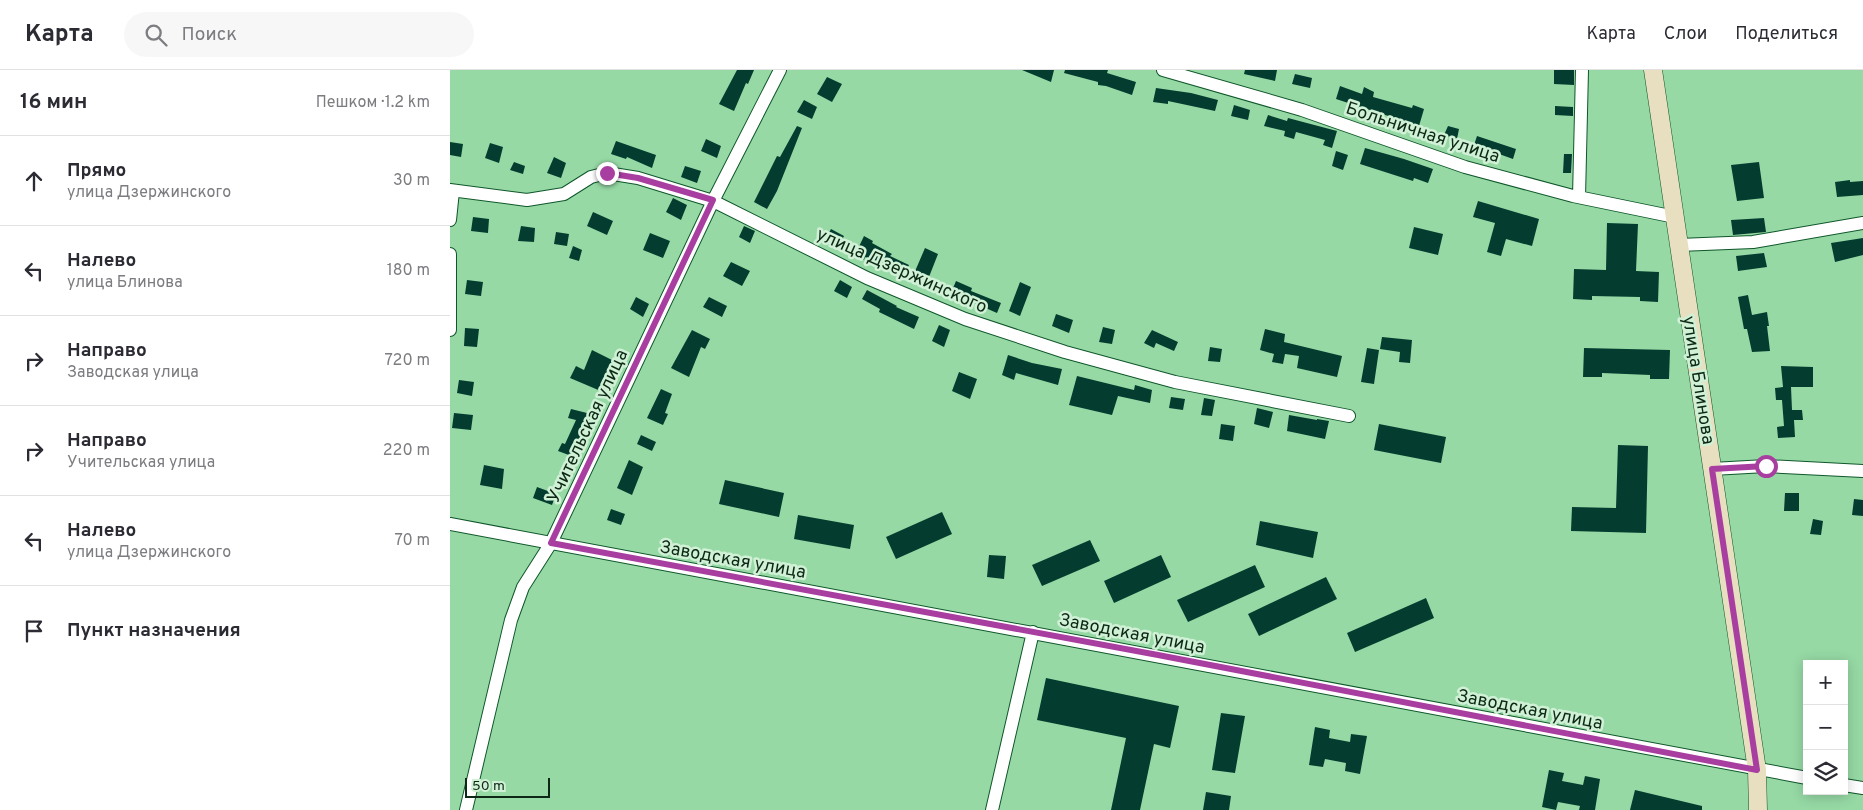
<!DOCTYPE html>
<html lang="ru">
<head>
<meta charset="utf-8">
<style>
  :root { --surface:#fff; --page:#f7f7f7; --text:#2b2b33; --muted:#7c7c81; --line:#e1e1e2 }
  body { margin:0; font-family:Overpass,sans-serif; background:var(--page); color:var(--text) }
  .controls { position:absolute; right:15px; bottom:15px; display:grid; overflow:hidden; border-radius:0px; box-shadow:0 2px 12px #0003 }
  .controls button { width:45px; height:45px; display:grid; place-items:center; padding:0; border:0; border-bottom:1px solid var(--line); background:var(--surface); color:var(--text); font:25px sans-serif }
  .scale { position:absolute; left:15px; bottom:12px; width:85px; box-sizing:border-box; padding-left:5px; border:2px solid #0d2915; border-top:0; font-size:14px; line-height:18px; white-space:nowrap; color:#0d2915; -webkit-text-stroke:4px #d0f1d6; paint-order:stroke }
  .stop { position:absolute; width:15px; height:15px; margin:-11px; border:4px solid #a83ea0; border-radius:50%; background:#fff }
  .stop.end { background:#a83ea0; border-color:#fff; box-shadow:0 1px 5px #0008 }
  .list { margin:0; padding:0; list-style:none }
  h2 { display:flex; justify-content:space-between; align-items:center; height:65px; margin:0; padding:0 20px; font-size:21px }
  h2 small { font-size:16px; font-weight:400; color:var(--muted) }
  .list li { display:grid; grid-template-columns:32px 1fr auto; gap:15px; align-items:center; box-sizing:border-box; height:90px; padding:0 20px; border-top:1px solid var(--line) }
  .list b { display:block; font-size:19px; white-space:nowrap }
  .list p { margin:0; font-size:16px; white-space:nowrap; color:var(--muted) }
  .list em { font-size:16px; font-style:normal; color:var(--muted) }
  .icon { flex:none; width:28px; height:28px; fill:none; stroke:currentColor; stroke-width:2; stroke-linecap:round; stroke-linejoin:round }
  .map { position:relative; flex:none; width:1413px; height:740px; overflow:hidden }
  header { display:flex; align-items:center; gap:30px; box-sizing:border-box; height:70px; padding:0 25px; background:var(--surface); border-bottom:1px solid var(--line) }
  header strong { font-size:24px }
  nav { display:flex; gap:28px; margin-inline-start:auto; font-size:18px }
  .search { width:350px; height:45px; background:var(--page); display:flex; align-items:center; gap:12px; box-sizing:border-box; padding:0 18px; border-radius:28px; color:var(--muted); font-size:19px }
  main { display:flex }
  aside { flex:1; background:var(--surface) }
  .map>svg:first-child { display:block }
  .building { fill:#043d2f }
  .lines { fill:none; stroke-linecap:round; stroke-linejoin:round }
  .minor-casing { stroke:#0f572a; stroke-width:14 }
  .secondary-casing { stroke:#0f572a; stroke-width:19 }
  .minor { stroke:#fff; stroke-width:12 }
  .secondary { stroke:#e8dec0; stroke-width:18 }
  .route { stroke:#a83ea0; stroke-width:6 }
  .labels { text-anchor:middle; stroke-width:5; stroke-linejoin:round; paint-order:stroke }
  .street-label { font-size:18px; fill:#0d2915; stroke:#d0f1d6 }
</style>
</head>
<body>
<header>
<strong>Карта</strong>
<div class="search"><svg class="icon" aria-label="search" viewBox="0 0 24 24"><circle cx="10" cy="10" r="6"/><path d="M15 15l6 6"/></svg>Поиск</div>
<nav><a>Карта</a><a>Слои</a><a>Поделиться</a></nav>
</header>
<main>
<aside>
<h2>16 мин<small>Пешком · 1.2 km</small></h2>
<ul class="list">
<li><svg class="icon" aria-label="ahead" viewBox="0 0 24 24"><path d="M12 20V5M6 11l6-6 6 6"/></svg><div><b>Прямо</b><p>улица Дзержинского</p></div><em>30 m</em></li>
<li><svg class="icon" aria-label="left" viewBox="0 0 24 24"><path d="M17 20v-9H6M10 6l-5 5 5 5"/></svg><div><b>Налево</b><p>улица Блинова</p></div><em>180 m</em></li>
<li><svg class="icon" aria-label="right" viewBox="0 0 24 24"><path d="M7 20v-9h11M14 6l5 5-5 5"/></svg><div><b>Направо</b><p>Заводская улица</p></div><em>720 m</em></li>
<li><svg class="icon" aria-label="right" viewBox="0 0 24 24"><path d="M7 20v-9h11M14 6l5 5-5 5"/></svg><div><b>Направо</b><p>Учительская улица</p></div><em>220 m</em></li>
<li><svg class="icon" aria-label="left" viewBox="0 0 24 24"><path d="M17 20v-9H6M10 6l-5 5 5 5"/></svg><div><b>Налево</b><p>улица Дзержинского</p></div><em>70 m</em></li>
<li><svg class="icon" aria-label="arrive" viewBox="0 0 24 24"><path d="M6 21V4h12l-3 4 3 4H6"/></svg><div><b>Пункт назначения</b></div></li>
</ul>
</aside>
<div class="map">
<svg width="1413" height="740" viewBox="0 0 1413 740">
  <rect width="100%" height="100%" fill="#96d9a5"/>
  <path class="building" d="M287,0H304L298,14L296,13L284,41L269,34Z
    M572,0H604L601,12Z
    M615,0H658L657,3L686,12L682,25L656,16L648,15V12L614,3Z
    M795,0H827L825,11L794,4Z
    M1104,0H1124V15L1104,14Z
    M845,4L862,8L860,18L842,14Z
    M377,7L392,14L382,32L367,24Z
    M890,16L912,24L914,17L924,22L923,27L962,38L963,35L974,39L969,56L886,29Z
    M706,18L741,23L768,30L765,41L718,31V34L703,32Z
    M354,30L367,37L362,49L347,42Z
    M784,35L800,40L798,50L781,46Z
    M1105,36L1123,37V46L1105,45Z
    M818,45L837,51L838,48L887,61L882,78L873,75L875,70L846,62L844,69L834,66L835,61L814,56Z
    M347,56L352,58L327,121L317,139L304,132L327,86L330,87Z
    M998,56L1009,59L1007,69L994,65Z
    M1027,66L1066,79L1063,89L1024,75Z
    M256,69L271,76L267,88L251,81Z
    M166,71L206,85L202,98L177,87L176,89L161,84Z
    M0,72L13,74L11,87L0,85Z
    M40,73L53,77L49,93L35,88Z
    M915,78L954,89L983,99L978,113L964,108L963,111L910,94Z
    M886,81L898,85L893,100L882,96Z
    M1114,84H1122L1121,103H1113Z
    M104,87L116,93L111,108L97,103Z
    M64,92L75,96L73,104L60,100Z
    M1309,92L1314,128L1287,131L1281,95Z
    M235,96L251,101L247,113L231,107Z
    M1400,110V112L1413,111V125L1387,127L1385,112Z
    M223,128L237,135L231,150L216,142Z
    M1028,131L1089,149L1082,176L1056,169L1051,186L1037,182L1045,153L1023,147Z
    M143,142L163,151L157,165L137,156Z
    M23,147L39,149L38,163L21,161Z
    M1314,148L1316,162L1283,165L1281,150Z
    M1157,153L1188,154L1186,201L1209,202L1208,232L1190,231V227L1142,226V230L1123,229L1124,199L1156,200Z
    M71,156L85,158L84,172L68,171Z
    M294,156L305,161L300,173L289,167Z
    M964,157L993,164L988,185L959,178Z
    M381,159L394,166L387,179L374,172Z
    M106,162L119,164L117,176L104,174Z
    M200,163L220,171L213,188L193,180Z
    M414,166L423,171L422,173L442,184L440,186L459,195L455,204L436,195V197L415,187L414,190L405,185Z
    M1413,168V185L1385,192L1381,173Z
    M123,176L132,180L129,191L119,188Z
    M475,178L488,184L477,212L463,206Z
    M1314,183L1317,197L1288,201L1286,186Z
    M281,192L300,201L292,216L273,206Z
    M17,210L33,212L31,226L15,224Z
    M390,210L402,217L397,228L384,221Z
    M506,211L522,218L521,221L551,233L547,243L501,223Z
    M570,212L581,217L570,246L559,241Z
    M417,220L447,236L446,237L469,247L464,259L429,242L430,239L412,229Z
    M1298,225L1302,245L1317,242L1319,256H1317L1320,281L1302,282L1297,259H1294L1288,227Z
    M186,227L199,234L193,247L180,239Z
    M259,227L277,236L272,247L253,237Z
    M606,244L623,250L619,263L602,256Z
    M489,255L500,260L494,277L482,271Z
    M653,257L665,260L662,274L649,272Z
    M15,258L29,259L27,277L14,276Z
    M815,259L835,264L834,272L892,286L887,307L847,298L849,286L835,284L833,294L822,292L824,284L810,280Z
    M242,260L260,269L255,279L251,277L239,307L221,298Z
    M702,260L728,272L724,281L706,273L704,278L694,273Z
    M932,267L962,270L960,293L949,292L950,282L930,279Z
    M760,277L772,279L770,292L758,291Z
    M917,278L929,280L924,314L911,312Z
    M1134,278L1220,280L1219,309H1200V305L1152,303V307H1133Z
    M142,280L164,291L155,310L157,311L153,322L120,308L126,296L134,300Z
    M558,285L582,293L612,299L608,315L566,303L564,310L552,305Z
    M1331,296L1363,297V317H1341L1342,340H1352L1353,350H1344L1345,367L1328,368L1327,357L1334,356L1332,330H1326L1325,318L1333,317Z
    M509,302L527,309L520,329L502,321Z
    M627,306L684,320L685,315L702,320L700,333L668,326L662,345L619,335Z
    M9,310L24,312L22,326L7,323Z
    M211,319L222,324L215,343L218,344L213,355L197,348Z
    M721,327L735,329L733,340L719,338Z
    M754,328L765,330L762,346L751,345Z
    M807,338L823,342L819,358L804,354Z
    M121,339L141,344L136,364L127,388L108,381L112,373L115,374L126,350L118,348Z
    M4,343L23,345L21,360L2,358Z
    M839,345L867,350V349L879,351L875,369L837,361Z
    M771,354L785,356L783,371L769,369Z
    M929,354L996,367L991,393L924,380Z
    M191,365L206,372L202,381L187,374Z
    M1168,375L1198,376L1196,463L1121,461L1122,437L1166,438Z
    M179,390L193,397L182,425L167,418Z
    M34,395L54,399L52,419L30,415Z
    M275,410L334,423L329,447L269,434Z
    M87,417L106,424L102,435L83,428Z
    M1335,423H1349V441H1334Z
    M1404,429L1413,430V446L1402,445Z
    M161,439L175,444L171,455L157,450Z
    M492,442L502,464L446,489L436,467Z
    M348,445L404,455L400,479L344,469Z
    M1363,449L1373,451L1371,465L1360,464Z
    M810,451L868,462L863,488L806,475Z
    M640,470L650,491L592,516L582,495Z
    M539,485L556,486L554,509L537,507Z
    M711,485L721,507L664,533L654,511Z
    M805,495L815,517L738,552L727,530Z
    M876,507L887,529L809,566L798,544Z
    M976,528L984,548L905,582L897,563Z
    M596,608L729,636L720,678L704,674L690,740H661L676,668L587,650Z
    M771,643L795,646L785,703L762,700Z
    M865,657L880,660L879,668L900,672L901,664L917,666L910,704L895,701L896,693L875,689L873,697L859,695Z
    M1099,700L1114,703L1112,711L1133,715L1135,706L1150,709L1145,740H1129L1130,736L1108,732L1106,740L1092,737Z
    M1185,720L1252,736V740H1180Z
    M756,722L781,726L779,740H753Z"/>
  <g class="lines">
    <defs>
      <path id="minor" d="M713,0L852,40L1015,97L1123,126L1225,147
        M0,120L77,130L114,124L141,107L157,103L188,108L263,131L417,208L515,249L615,282L725,312L899,346
        M1129,127L1132,0
        M0,150L3,121
        M1229,175L1303,172L1413,153
        M0,184V260
        M1262,399L1316,396L1413,401
        M0,454L1357,708
        M1394,715L1413,718
        M16,740L61,550L73,517L101,473L263,131L330,0
        M542,740L583,562"/>
      <path id="secondary" d="M1203,0L1307,700L1308,740"/>
    </defs>
    <use href="#minor" class="minor-casing"/>
    <use href="#secondary" class="secondary-casing"/>
    <use href="#minor" class="minor"/>
    <use href="#secondary" class="secondary"/>
  </g>
  <g class="lines">
    <path class="route" d="M157,103L188,108L263,130L101,473L708,585L1307,700L1262,399L1316,396"/>
  </g>
  <g class="labels">
    <g class="street-label">
      <text transform="translate(973 62) rotate(18)" y="6">Больничная улица</text>
      <text transform="translate(452 200) rotate(24)" y="6">улица Дзержинского</text>
      <text transform="translate(1249 310) rotate(81)" y="6">улица Блинова</text>
      <text transform="translate(137 356) rotate(-65)" y="6">Учительская улица</text>
      <text transform="translate(283 489) rotate(10)" y="6">Заводская улица</text>
      <text transform="translate(682 563) rotate(11)" y="6">Заводская улица</text>
      <text transform="translate(1080 639) rotate(11)" y="6">Заводская улица</text>
    </g>
  </g>
</svg>
<div class="controls">
<button>+</button>
<button>−</button>
<button><svg class="icon" aria-label="layers" viewBox="0 0 24 24"><path d="M12 4l9 5-9 5-9-5zM3 14l9 5 9-5"/></svg></button>
</div>
<div class="scale">50 m</div>
<div class="stop" style="left:1316px;top:396px"></div>
<div class="stop end" style="left:157px;top:103px"></div>
</div>
</main>
</body>
</html>
